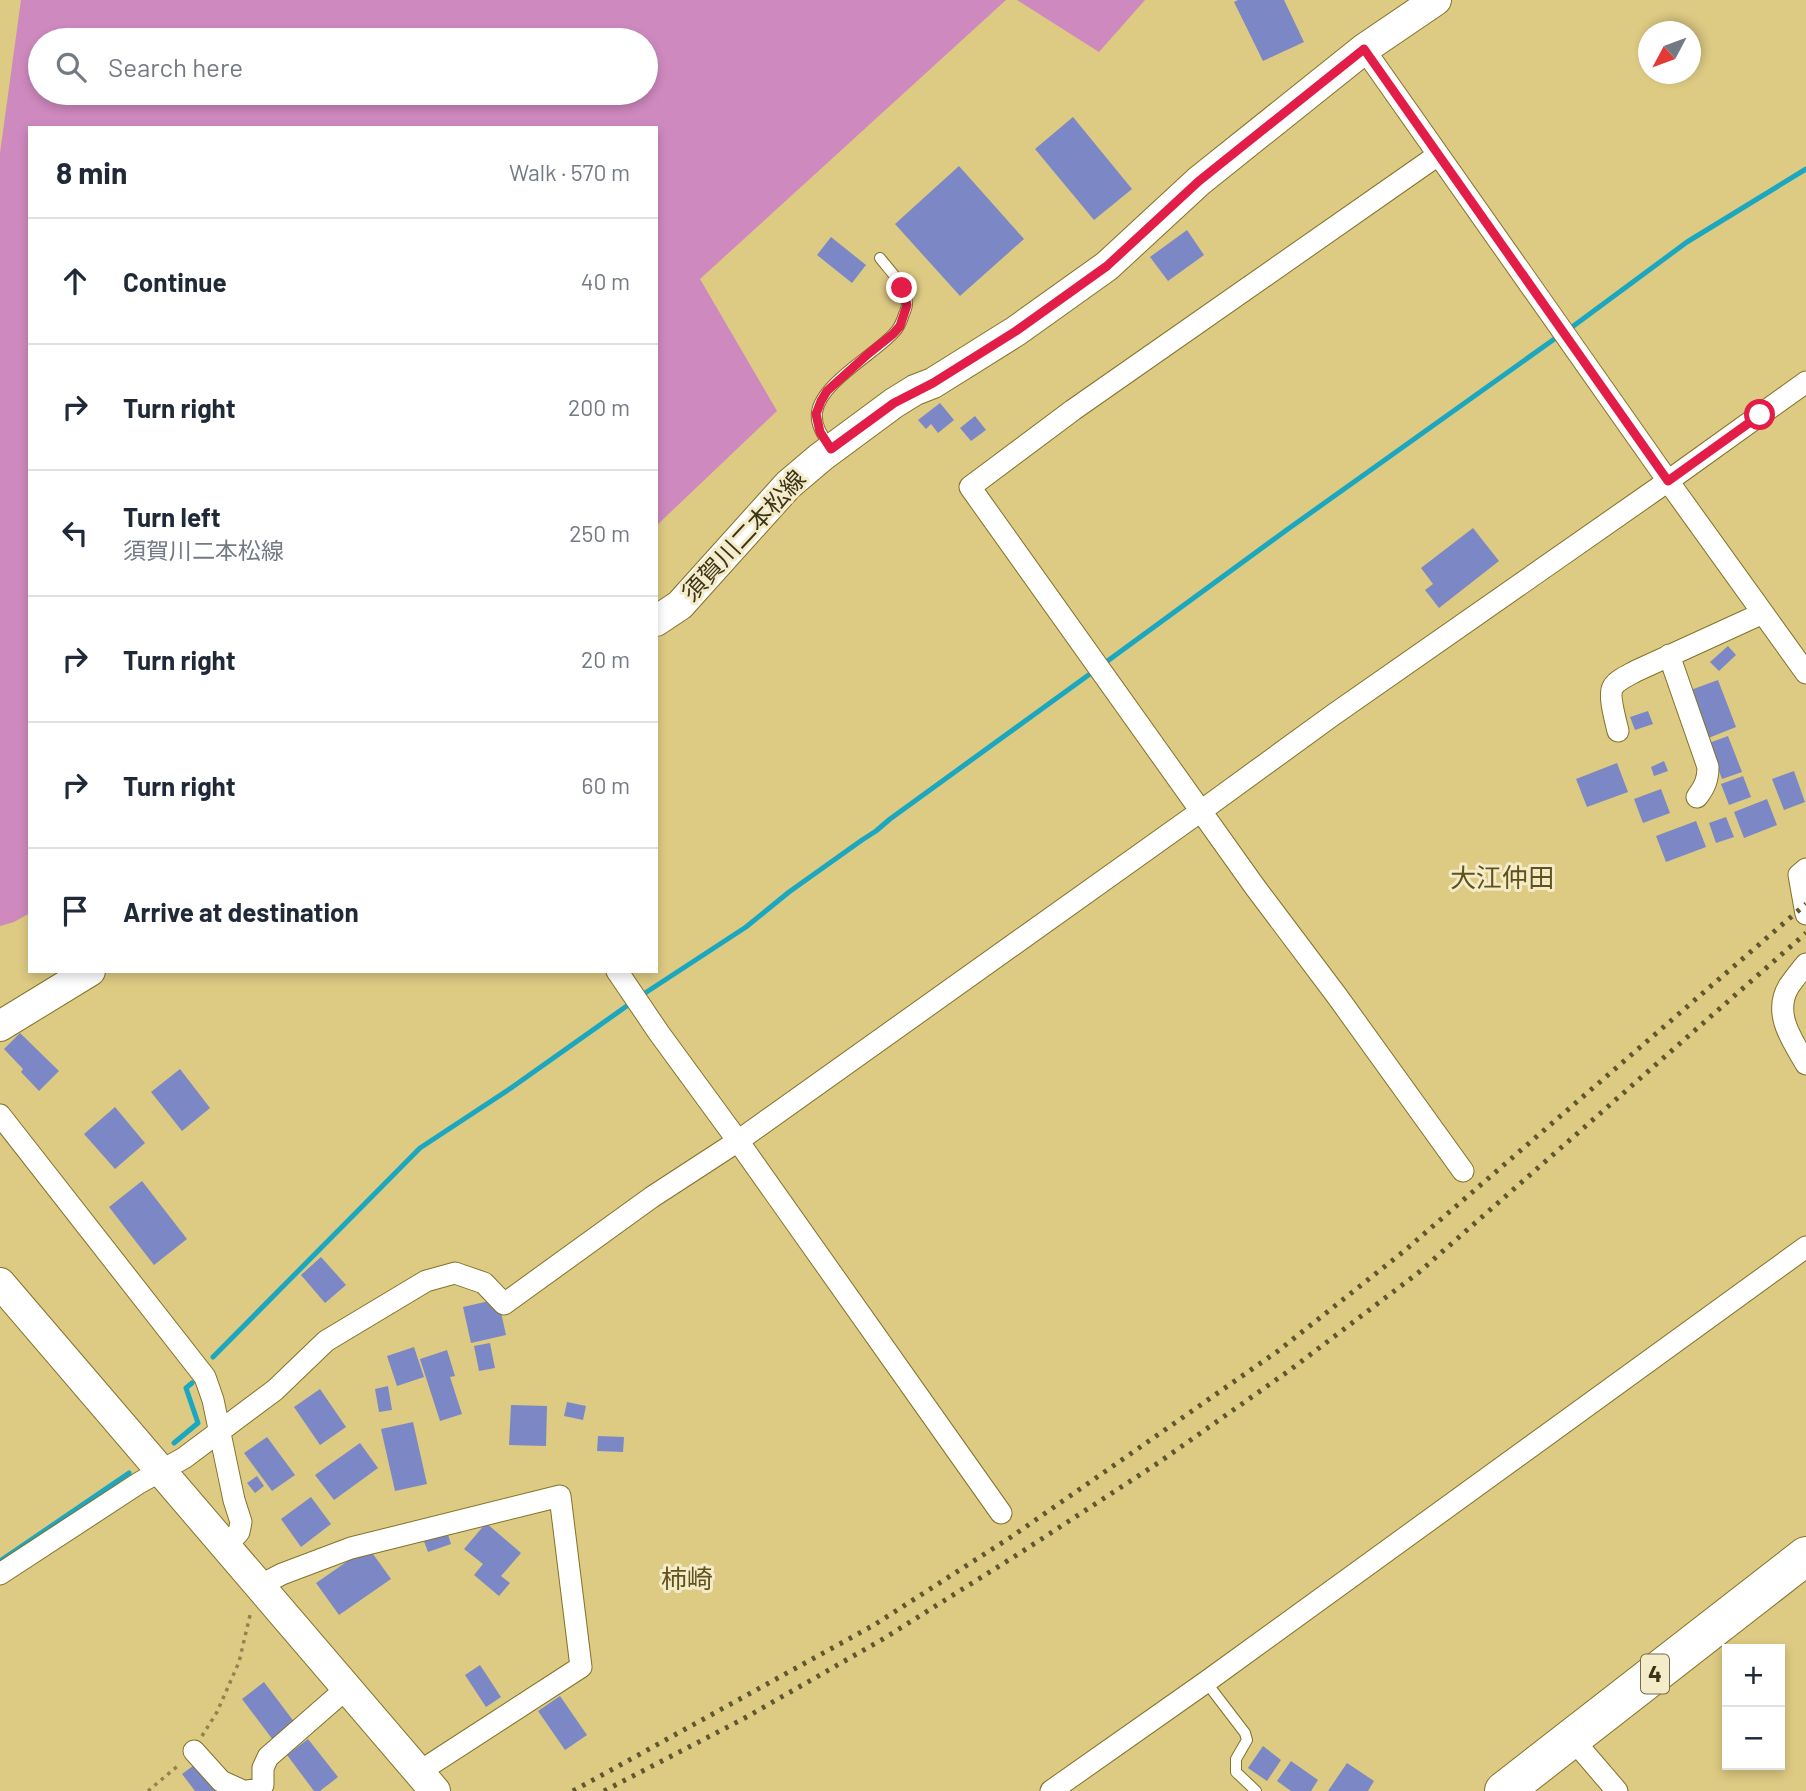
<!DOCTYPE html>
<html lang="en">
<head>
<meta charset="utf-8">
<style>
  :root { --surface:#fff; --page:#f6f6f7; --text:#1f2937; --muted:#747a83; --line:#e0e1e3 }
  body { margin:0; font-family:Barlow,"Noto Sans JP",sans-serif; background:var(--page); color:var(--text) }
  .controls { position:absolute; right:21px; bottom:21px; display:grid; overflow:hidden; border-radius:0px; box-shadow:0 4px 10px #0003 }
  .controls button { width:63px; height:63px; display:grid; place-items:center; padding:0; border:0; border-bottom:2px solid var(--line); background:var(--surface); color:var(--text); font:35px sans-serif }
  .compass { position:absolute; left:1638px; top:21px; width:63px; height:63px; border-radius:50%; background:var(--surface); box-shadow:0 4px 10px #0003; rotate:229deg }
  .stop { position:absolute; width:21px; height:21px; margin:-16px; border:5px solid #e11d48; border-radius:50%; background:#fff }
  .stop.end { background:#e11d48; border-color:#fff; box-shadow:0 2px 7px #0008 }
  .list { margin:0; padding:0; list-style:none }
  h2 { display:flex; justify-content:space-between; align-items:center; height:91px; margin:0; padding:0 28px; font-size:30px }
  h2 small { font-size:23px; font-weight:400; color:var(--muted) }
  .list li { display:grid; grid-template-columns:46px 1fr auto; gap:21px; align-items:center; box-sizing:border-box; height:126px; padding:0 28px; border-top:2px solid var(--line) }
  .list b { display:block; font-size:26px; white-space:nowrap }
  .list p { margin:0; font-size:23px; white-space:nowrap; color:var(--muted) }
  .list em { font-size:23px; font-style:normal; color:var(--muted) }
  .icon { flex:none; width:38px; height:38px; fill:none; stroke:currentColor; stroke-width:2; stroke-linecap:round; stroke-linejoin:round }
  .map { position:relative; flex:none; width:1806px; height:1791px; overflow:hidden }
  .search { position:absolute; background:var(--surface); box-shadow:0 4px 10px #0003; left:28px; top:28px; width:630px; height:77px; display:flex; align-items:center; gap:18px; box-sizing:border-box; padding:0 24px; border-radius:38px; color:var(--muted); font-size:26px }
  .panel { position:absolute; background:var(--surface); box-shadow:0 4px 10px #0003; left:28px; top:126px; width:630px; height:847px; border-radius:0px }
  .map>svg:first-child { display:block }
  .green { fill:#ce89be; fill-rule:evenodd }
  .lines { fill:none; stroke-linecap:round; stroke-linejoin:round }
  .stream { stroke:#1ca7c1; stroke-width:5 }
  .building { fill:#7c88c5 }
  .lane-casing { stroke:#83722a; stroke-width:12 }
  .street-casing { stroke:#83722a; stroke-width:23 }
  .secondary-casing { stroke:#83722a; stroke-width:32 }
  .highway-casing { stroke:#83722a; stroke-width:40 }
  .path { stroke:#918350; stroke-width:3.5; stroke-dasharray:3.5 5; stroke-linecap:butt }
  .lane { stroke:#fff; stroke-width:10 }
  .street { stroke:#fff; stroke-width:21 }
  .secondary { stroke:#fff; stroke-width:30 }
  .highway { stroke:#fff; stroke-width:38 }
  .rail { stroke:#60562f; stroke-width:5; stroke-dasharray:3.5 7; stroke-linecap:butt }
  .route { stroke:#e11d48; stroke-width:9 }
  .labels { text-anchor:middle; stroke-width:6; stroke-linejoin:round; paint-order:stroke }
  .shield { fill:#f4ebc9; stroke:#736b4c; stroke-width:2 }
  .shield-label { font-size:23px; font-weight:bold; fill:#3c3417 }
  .street-label { font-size:24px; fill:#3c3417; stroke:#f4ebc9 }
  .neighbourhood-label { font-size:26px; fill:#5f521b; stroke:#f4ebc9 }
</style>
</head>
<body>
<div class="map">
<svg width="1806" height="1791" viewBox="0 0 1806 1791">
  <rect width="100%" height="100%" fill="#ddca83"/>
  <path class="green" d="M21,0H1006L700,279L777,411L656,526V128H30V913L14,922L0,926V153ZM40,40H646V93H40Z
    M1017,0H1145L1099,52Z"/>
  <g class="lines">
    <path class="stream" d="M1568,330L1687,242L1806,169
      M1102,665L1288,529L1560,335
      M639,997L746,927L789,892L862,840L876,831L890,819L1094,671
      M213,1357L420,1148L511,1088L631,1003
      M174,1443L198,1423L186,1388L192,1383
      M0,1561L129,1473"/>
  </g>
  <path class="building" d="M1238,0H1284L1304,42L1263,61L1234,2Z
    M1073,117L1132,189L1094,220L1035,149Z
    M959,166L1024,239L960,296L895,224Z
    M1187,230L1204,255L1168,281L1150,257Z
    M831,237L866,265L852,283L817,255Z
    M940,403L954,420L938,433L931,424L926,429L918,420Z
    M975,416L986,430L971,441L960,428Z
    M1473,528L1499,561L1439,608L1425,590L1433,584L1421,568Z
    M1728,646L1736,655L1719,671L1710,662Z
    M1718,680L1736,727L1706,739L1688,691Z
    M1648,711L1653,724L1635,730L1630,717Z
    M1728,736L1742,772L1722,779L1709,743Z
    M1664,761L1668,771L1654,776L1651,767Z
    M1617,763L1628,792L1587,807L1576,779Z
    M1794,771L1805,802L1784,810L1772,779Z
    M1743,776L1751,797L1729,805L1721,784Z
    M1661,789L1670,813L1643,823L1634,799Z
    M1767,799L1777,825L1744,838L1734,812Z
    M1726,817L1734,837L1716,843L1709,823Z
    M1696,821L1706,847L1666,862L1656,836Z
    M20,1033L59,1071L39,1091L21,1072L23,1069L4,1049Z
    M180,1069L210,1108L182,1131L151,1092Z
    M115,1107L145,1143L115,1169L84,1134Z
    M142,1181L187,1239L154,1265L109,1207Z
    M321,1257L346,1285L325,1303L301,1275Z
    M498,1299L506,1335L471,1343L463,1307Z
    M490,1343L495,1368L479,1371L474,1346Z
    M414,1347L424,1377L397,1386L387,1356Z
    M447,1350L455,1376L450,1377L462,1414L440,1421L420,1359Z
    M388,1386L392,1410L379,1412L375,1389Z
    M320,1389L346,1427L320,1445L294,1407Z
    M567,1402L586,1406L583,1420L564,1416Z
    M511,1405L547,1406L546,1446L509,1445Z
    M413,1422L427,1484L395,1491L381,1429Z
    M598,1436L624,1437L623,1452L597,1451Z
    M267,1437L295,1475L272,1491L244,1453Z
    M360,1443L378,1468L334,1500L315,1475Z
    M257,1476L264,1486L255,1493L247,1483Z
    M311,1497L331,1524L301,1547L281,1519Z
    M486,1523L521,1553L501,1576L510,1583L499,1596L474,1575L483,1564L464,1549Z
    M446,1528L451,1544L428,1552L422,1536Z
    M368,1547L391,1579L339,1615L316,1583Z
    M480,1665L501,1697L486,1707L465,1675Z
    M264,1682L295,1723L273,1740L242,1699Z
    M560,1696L587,1735L565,1750L538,1711Z
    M308,1739L338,1777L320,1791H314L287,1755Z
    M1263,1746L1281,1760L1267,1781L1248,1768Z
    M1291,1761L1318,1780L1311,1791H1291L1277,1781Z
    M197,1763L218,1790L216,1791H195L182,1774Z
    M1347,1763L1374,1781L1368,1791H1328Z"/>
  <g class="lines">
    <defs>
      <path id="lane" d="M830,446C823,437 815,425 817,412C821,383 875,354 894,333C899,328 902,321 904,314C905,313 907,306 907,304C907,287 890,271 880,258
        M1206,1682L1245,1733L1247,1740L1236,1759V1772L1256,1791"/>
      <path id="street" d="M1364,49L1668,481L1806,673
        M1438,155L1073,410L970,487L1255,887L1337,996L1463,1171
        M1669,655L1708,767C1708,779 1705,787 1697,797
        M1618,731C1616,722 1608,695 1613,687C1617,680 1629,675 1636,671L1763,613
        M1806,869L1799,875L1806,914
        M1806,964C1800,971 1794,979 1789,986C1772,1014 1793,1041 1806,1064
        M617,971L659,1033L738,1141L1001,1513
        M0,1115L205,1377L213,1400L234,1500L241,1522L239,1532L225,1547
        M0,1574L139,1483L184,1458L275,1390L326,1341L426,1281L455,1273L484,1283L504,1304L652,1197L738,1141L1201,811L1333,715L1668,481L1806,382
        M259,1586L282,1574L351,1548L560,1496L581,1667L419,1772
        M1581,1749L1617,1791
        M194,1751L221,1781L243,1791
        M247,1791L258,1789L263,1785V1768L268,1757L347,1688
        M1051,1791L1206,1682L1806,1247"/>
      <path id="secondary" d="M656,621L680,605L788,485L821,457L894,403L915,390L933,383L1016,331L1107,266L1199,181L1364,49L1436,0
        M0,1026L90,971
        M0,1283L435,1791"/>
      <path id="highway" d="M1504,1791L1806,1556"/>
    </defs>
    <use href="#lane" class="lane-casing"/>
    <use href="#street" class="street-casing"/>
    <use href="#secondary" class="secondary-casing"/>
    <use href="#highway" class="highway-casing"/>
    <path class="path" d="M202,1736L217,1712L239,1662L251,1611
      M148,1791L180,1764"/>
    <use href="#lane" class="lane"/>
    <use href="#street" class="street"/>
    <use href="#secondary" class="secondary"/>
    <use href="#highway" class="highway"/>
    <path class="rail" d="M573,1791L874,1625L1011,1537L1278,1351L1403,1252L1806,904
      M604,1791L743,1719L883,1639L1020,1553L1158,1463L1290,1370L1418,1273L1806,933"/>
  </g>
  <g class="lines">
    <path class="route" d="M902,288L907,305L900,326L893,334L868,354L827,391L821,401L816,414L820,432L831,449L894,403L933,383L1016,331L1107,266L1199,181L1364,49L1668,481L1760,415"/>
  </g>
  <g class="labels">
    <rect class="shield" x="1641" y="1654.5" width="28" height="39" rx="5"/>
    <g class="shield-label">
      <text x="1655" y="1682">4</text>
    </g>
    <g class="street-label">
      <text transform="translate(744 536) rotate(-47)" y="8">須賀川二本松線</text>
    </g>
    <g class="neighbourhood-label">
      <text x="1502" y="887">大江仲田</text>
      <text x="687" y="1588">柿崎</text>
    </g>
  </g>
</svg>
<div class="controls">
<button>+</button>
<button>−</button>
</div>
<svg class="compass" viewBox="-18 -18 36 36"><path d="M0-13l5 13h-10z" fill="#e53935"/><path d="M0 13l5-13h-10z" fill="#747a83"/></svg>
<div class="stop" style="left:1760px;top:415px"></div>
<div class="stop end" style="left:902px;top:288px"></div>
<div class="search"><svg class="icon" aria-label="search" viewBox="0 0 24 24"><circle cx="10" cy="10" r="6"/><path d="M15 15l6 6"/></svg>Search here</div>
<section class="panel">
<h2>8 min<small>Walk · 570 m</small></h2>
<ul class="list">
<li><svg class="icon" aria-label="ahead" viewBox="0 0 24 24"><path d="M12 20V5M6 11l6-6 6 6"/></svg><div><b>Continue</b></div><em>40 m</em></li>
<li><svg class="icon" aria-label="right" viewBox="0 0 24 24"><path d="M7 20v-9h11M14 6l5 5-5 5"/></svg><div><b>Turn right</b></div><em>200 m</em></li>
<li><svg class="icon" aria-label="left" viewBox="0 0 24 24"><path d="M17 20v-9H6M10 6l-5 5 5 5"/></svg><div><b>Turn left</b><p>須賀川二本松線</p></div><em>250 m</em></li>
<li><svg class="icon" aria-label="right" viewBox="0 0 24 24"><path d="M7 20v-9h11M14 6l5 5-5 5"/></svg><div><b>Turn right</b></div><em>20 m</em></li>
<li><svg class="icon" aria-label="right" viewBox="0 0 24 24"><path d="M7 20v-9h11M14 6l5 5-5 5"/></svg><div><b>Turn right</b></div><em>60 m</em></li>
<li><svg class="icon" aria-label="arrive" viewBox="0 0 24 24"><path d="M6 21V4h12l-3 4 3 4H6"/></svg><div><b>Arrive at destination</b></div></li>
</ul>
</section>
</div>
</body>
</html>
